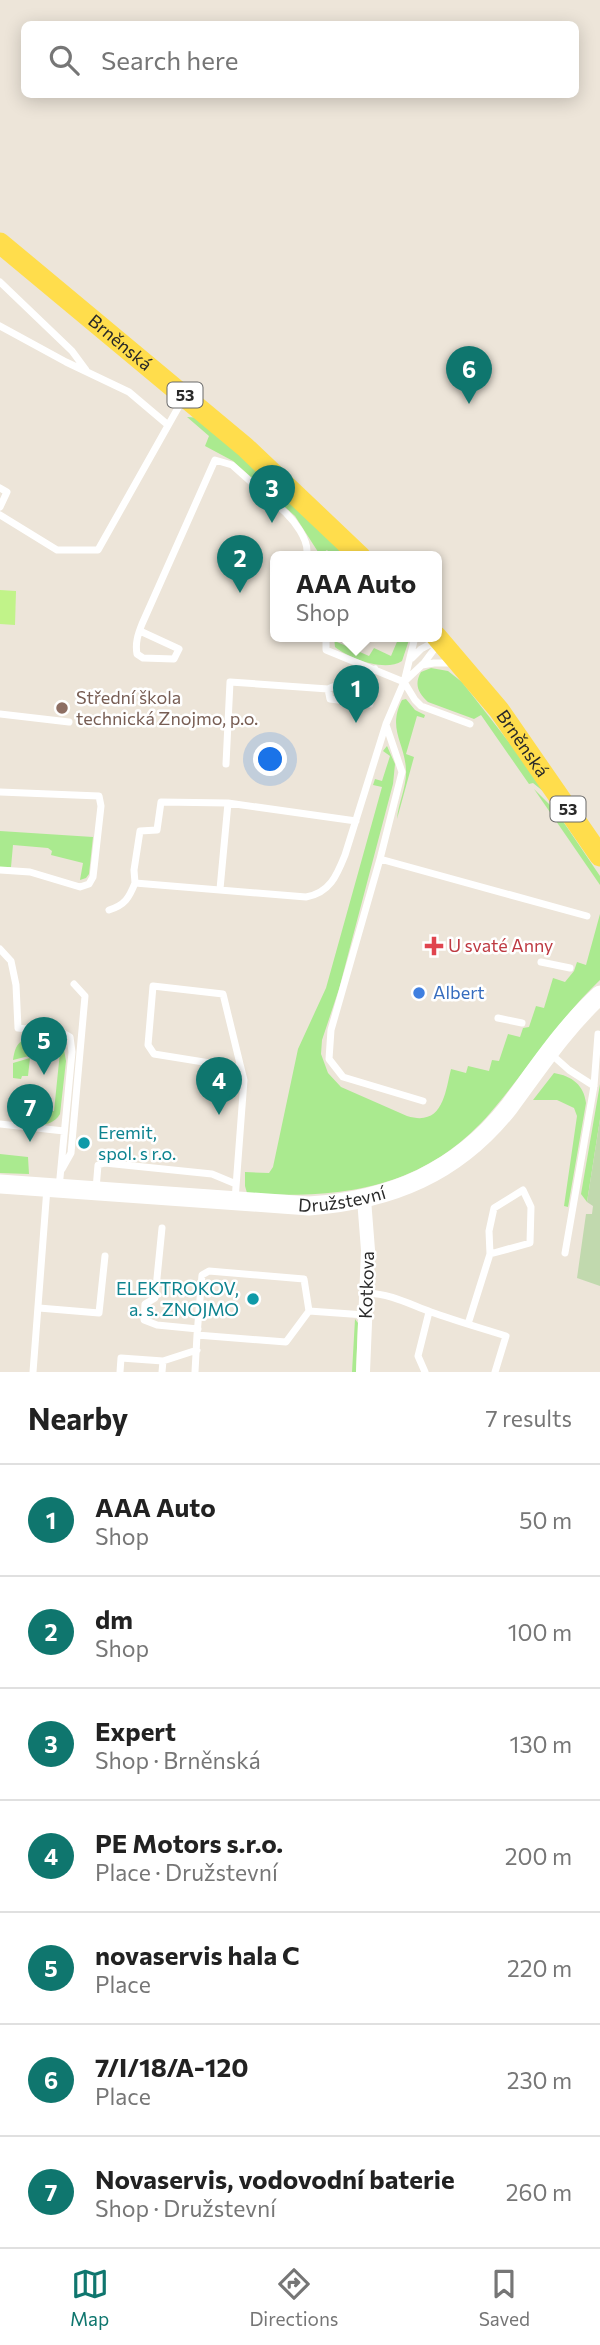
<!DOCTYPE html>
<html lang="en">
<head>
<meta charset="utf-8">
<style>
  :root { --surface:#fff; --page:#f6f6f6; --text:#222; --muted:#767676; --line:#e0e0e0; --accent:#0f766e }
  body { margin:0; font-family:Commissioner,sans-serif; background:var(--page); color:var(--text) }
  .you { position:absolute; left:271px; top:760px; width:24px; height:24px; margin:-18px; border:5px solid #fff; border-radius:50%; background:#1a73e8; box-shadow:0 0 0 10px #1a73e833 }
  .badge { display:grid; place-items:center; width:46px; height:46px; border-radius:50%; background:var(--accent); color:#fff; font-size:23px; font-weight:700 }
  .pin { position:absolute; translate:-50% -58px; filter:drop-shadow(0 2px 4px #0008) }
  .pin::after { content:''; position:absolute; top:37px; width:24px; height:21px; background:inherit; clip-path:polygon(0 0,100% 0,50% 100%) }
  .popup { position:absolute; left:270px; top:551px; width:172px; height:91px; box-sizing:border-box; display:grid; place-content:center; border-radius:10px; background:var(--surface); filter:drop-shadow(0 2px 5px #0005); font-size:23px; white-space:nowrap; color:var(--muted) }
  .popup b { font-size:26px; color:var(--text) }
  .popup::after { content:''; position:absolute; left:50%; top:100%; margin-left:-14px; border:14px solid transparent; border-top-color:var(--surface) }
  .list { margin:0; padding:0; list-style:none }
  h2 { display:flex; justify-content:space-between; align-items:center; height:91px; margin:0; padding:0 28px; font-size:30px }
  h2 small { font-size:23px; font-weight:400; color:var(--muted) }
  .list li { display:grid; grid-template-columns:46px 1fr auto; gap:21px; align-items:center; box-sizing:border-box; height:112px; padding:0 28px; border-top:2px solid var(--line) }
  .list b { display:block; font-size:26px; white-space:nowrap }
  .list p { margin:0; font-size:23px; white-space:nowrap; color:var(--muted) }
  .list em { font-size:23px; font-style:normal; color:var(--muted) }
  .icon { flex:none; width:38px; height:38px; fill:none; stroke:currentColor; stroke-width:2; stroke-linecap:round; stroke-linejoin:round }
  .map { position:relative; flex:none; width:600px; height:1372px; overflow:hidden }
  .search { position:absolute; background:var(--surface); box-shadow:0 4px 18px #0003; left:21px; right:21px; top:21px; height:77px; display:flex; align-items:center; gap:18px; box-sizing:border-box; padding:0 24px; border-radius:10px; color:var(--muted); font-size:26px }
  .sheet { height:875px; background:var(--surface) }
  nav { display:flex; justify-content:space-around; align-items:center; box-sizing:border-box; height:98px; border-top:2px solid var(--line); background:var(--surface); font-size:19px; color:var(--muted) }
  nav a { display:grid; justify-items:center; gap:4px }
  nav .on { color:var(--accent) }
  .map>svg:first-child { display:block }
  .green { fill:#aaea8f }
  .cemetery { fill:#c1d9ae }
  .pitch { fill:#c1f389 }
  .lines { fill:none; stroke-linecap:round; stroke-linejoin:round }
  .service { stroke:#fff; stroke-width:7 }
  .minor { stroke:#fff; stroke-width:14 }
  .secondary { stroke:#fff; stroke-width:19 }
  .primary { stroke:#ffdd4c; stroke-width:21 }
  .education-dot { fill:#8d6e63; stroke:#fff; stroke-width:2.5 }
  .health-dot { fill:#e0444e; stroke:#fff; stroke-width:2.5 }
  .shop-dot { fill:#3f7fe0; stroke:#fff; stroke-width:2.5 }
  .culture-dot { fill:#0f9aa8; stroke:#fff; stroke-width:2.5 }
  .labels { text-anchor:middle; stroke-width:5; stroke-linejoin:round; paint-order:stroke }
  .shield { fill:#fff; stroke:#696969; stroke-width:2 }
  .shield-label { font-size:16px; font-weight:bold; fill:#292929 }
  .street-label { font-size:18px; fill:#292929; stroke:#fff }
  .education-label { font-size:18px; fill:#785e54; stroke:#fff; text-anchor:start }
  .health-label { font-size:18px; fill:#be3a42; stroke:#fff; text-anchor:start }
  .shop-label { font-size:18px; fill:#366cbe; stroke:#fff; text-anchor:start }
  .culture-label { font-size:18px; fill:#0d838f; stroke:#fff; text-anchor:start }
</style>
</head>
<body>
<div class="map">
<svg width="600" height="1372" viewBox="0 0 600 1372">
  <rect width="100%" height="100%" fill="#ede5d9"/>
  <path class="green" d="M187,417L203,418L353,557H333L327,550L320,555L295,516L233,461L205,446L209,436Z
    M334,637H339L337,642L369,656L374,648L391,656L399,637H410L402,661C385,672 350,659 335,647Z
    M431,668L448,671L462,682L554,800L533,783L529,784L481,715L474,719L428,702C418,693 414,684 421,672Z
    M406,699L415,710L425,715L424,718L417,716L406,754L414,757L397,819C398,804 407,786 406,770C405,743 387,729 402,700Z
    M387,746L395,764L393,784L339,989L322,1040L321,1054L328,1073L341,1087L407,1116C443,1127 445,1093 451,1069L466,1073L468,1066L489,1071L492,1060L499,1061L508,1034L520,1037L523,1028L529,1027L536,1006L544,1008L553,978L565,982L574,971L577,962L586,965L600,914V980C558,1020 528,1069 491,1112C426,1188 342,1200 247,1193L245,1186V1172L269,1173L273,1167L298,1049L326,988L382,787L373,785L375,779L382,781L390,756L383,751Z
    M534,789L556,811L600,876V885Z
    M0,831L93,837L89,874L86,878L80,880L83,863L51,855L52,851L48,848L13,845L11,867H0Z
    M31,1038L29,1056L13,1060C15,1048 17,1040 31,1038Z
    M52,1041L63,1044L66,1061L60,1114C51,1129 35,1124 21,1123L19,1114L8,1113V1104L54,1111L60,1052L51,1051Z
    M30,1058L28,1076H22L21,1079L13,1078V1063Z
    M554,1073C572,1076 584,1085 586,1103L568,1207L564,1206L577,1116L574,1108L557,1100H533Z
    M600,1084V1119L587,1202L581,1194Z
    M0,1154L28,1157L29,1174L0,1173Z
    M355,1319L358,1323L356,1372H352Z"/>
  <path class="cemetery" d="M600,1119V1286L577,1278L586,1214H592L593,1206L587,1202Z"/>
  <path class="pitch" d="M0,590L16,591L15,625L0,624Z"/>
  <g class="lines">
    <path class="service" d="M0,282L72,351L86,370
      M0,326L66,362L129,392L168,425
      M0,488L7,492L0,507
      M0,515L57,550H98L183,399
      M140,631L179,649L174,659L143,658L137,654C135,643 138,634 142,624L215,460L232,465L286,513C295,522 307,538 307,551
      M326,637V650L404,682L415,700L421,706L470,724
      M412,658L421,649L436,641
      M422,665L434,663H455
      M404,682L424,663L438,644
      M328,689L330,699L370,704
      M0,714L69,722
      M386,725L402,772L380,859L331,1030L329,1059L343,1077L423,1101
      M226,764L230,682L328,689L375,669
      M0,792L99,796L101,806L93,877L89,884L80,887L30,872L0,870
      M380,859L587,916
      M135,883L134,870L140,831L157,830L161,802L228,803
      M220,889L228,803L356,821
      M109,910C125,905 129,898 135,883L306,897C330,893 337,875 345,855L386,724L404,682L415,637
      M0,949L11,961L16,985L18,1028L63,1033L70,1037L72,1052L59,1188
      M541,962L570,968
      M498,1018L522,1023
      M551,1054L569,1070L594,1086
      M0,1124L64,1131
      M62,1169L71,1153L85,996L74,984
      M96,1189L98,1165L105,1163L212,1174L236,1184
      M235,1200L244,1080L241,1068L223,994L153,986L148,1045L154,1054L241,1068
      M162,1228L155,1298L145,1304L144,1320L157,1325L198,1329
      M565,1253L594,1086L598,1034
      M367,1293C391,1294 409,1304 431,1312C456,1321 481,1328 506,1336L495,1372
      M39,1308L99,1313L105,1256
      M309,1311L304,1279L209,1271L202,1275L197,1335L286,1342L309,1311L365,1315
      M468,1324L490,1254L489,1231L494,1208L523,1190L531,1207L530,1243L490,1254
      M33,1372L47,1188
      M120,1372L121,1358L163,1361L197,1350
      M162,1372L163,1361
      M195,1372L197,1335
      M425,1372L418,1356L429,1312"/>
    <path class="minor" d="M363,1372L368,1250L364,1199"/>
    <path class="secondary" id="s1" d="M0,1184L309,1206C391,1200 457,1173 509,1107C538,1068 564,1028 600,995"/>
    <g class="primary">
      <path id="s2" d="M0,243L245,447L361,557"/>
      <path id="s3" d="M436,636L499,710L600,856"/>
    </g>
  </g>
  <circle class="education-dot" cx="62" cy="708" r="7"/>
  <path class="health-dot" d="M430.5 935.5h7v7h7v7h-7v7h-7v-7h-7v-7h7z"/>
  <circle class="shop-dot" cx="419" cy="993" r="7"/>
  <g class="culture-dot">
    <circle cx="84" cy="1143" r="7"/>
    <circle cx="253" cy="1299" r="7"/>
  </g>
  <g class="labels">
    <g class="shield">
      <rect x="167.5" y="382.5" width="35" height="25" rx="5"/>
      <rect x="550.5" y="796.5" width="35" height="25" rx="5"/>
    </g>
    <g class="shield-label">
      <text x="185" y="401">53</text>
      <text x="568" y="815">53</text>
    </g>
    <g class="street-label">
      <text dy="6" stroke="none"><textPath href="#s2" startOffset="156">Brněnská</textPath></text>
      <text dy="6" stroke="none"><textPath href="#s3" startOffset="138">Brněnská</textPath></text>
      <text dy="6" stroke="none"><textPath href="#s1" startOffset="343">Družstevní</textPath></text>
      <text transform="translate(367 1285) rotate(-88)" y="6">Kotkova</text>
    </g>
    <g class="education-label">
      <text x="76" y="704">Střední škola<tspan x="76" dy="21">technická Znojmo, p.o.</tspan></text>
    </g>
    <g class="health-label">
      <text x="448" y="952">U svaté Anny</text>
    </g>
    <g class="shop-label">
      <text x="433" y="999">Albert</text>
    </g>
    <g class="culture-label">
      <text x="98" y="1139">Eremit,<tspan x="98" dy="21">spol. s r.o.</tspan></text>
      <text x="239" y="1295" text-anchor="end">ELEKTROKOV,<tspan x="239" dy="21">a. s. ZNOJMO</tspan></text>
    </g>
  </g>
</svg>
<div class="you"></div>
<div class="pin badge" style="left:356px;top:723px">1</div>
<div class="popup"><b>AAA Auto</b>Shop</div>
<div class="pin badge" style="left:240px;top:593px">2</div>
<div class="pin badge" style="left:272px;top:523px">3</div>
<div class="pin badge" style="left:219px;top:1115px">4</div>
<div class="pin badge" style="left:44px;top:1075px">5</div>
<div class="pin badge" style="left:469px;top:404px">6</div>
<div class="pin badge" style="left:30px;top:1142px">7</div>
<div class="search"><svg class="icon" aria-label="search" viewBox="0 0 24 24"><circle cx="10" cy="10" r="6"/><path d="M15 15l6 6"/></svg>Search here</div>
</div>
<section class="sheet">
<h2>Nearby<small>7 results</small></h2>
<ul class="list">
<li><span class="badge">1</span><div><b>AAA Auto</b><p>Shop</p></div><em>50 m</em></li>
<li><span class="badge">2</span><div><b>dm</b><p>Shop</p></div><em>100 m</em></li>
<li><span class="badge">3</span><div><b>Expert</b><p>Shop · Brněnská</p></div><em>130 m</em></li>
<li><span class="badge">4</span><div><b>PE Motors s.r.o.</b><p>Place · Družstevní</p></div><em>200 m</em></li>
<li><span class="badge">5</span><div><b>novaservis hala C</b><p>Place</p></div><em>220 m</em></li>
<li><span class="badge">6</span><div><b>7/I/18/A-120</b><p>Place</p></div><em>230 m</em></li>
<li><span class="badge">7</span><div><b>Novaservis, vodovodní baterie</b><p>Shop · Družstevní</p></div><em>260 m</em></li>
</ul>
</section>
<nav>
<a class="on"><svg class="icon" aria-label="map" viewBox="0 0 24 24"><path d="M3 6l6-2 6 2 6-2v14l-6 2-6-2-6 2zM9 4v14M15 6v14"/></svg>Map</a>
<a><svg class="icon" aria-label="directions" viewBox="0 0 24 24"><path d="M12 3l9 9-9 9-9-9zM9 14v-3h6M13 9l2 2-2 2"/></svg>Directions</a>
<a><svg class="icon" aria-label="saved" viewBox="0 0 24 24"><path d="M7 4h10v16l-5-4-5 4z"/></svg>Saved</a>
</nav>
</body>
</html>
